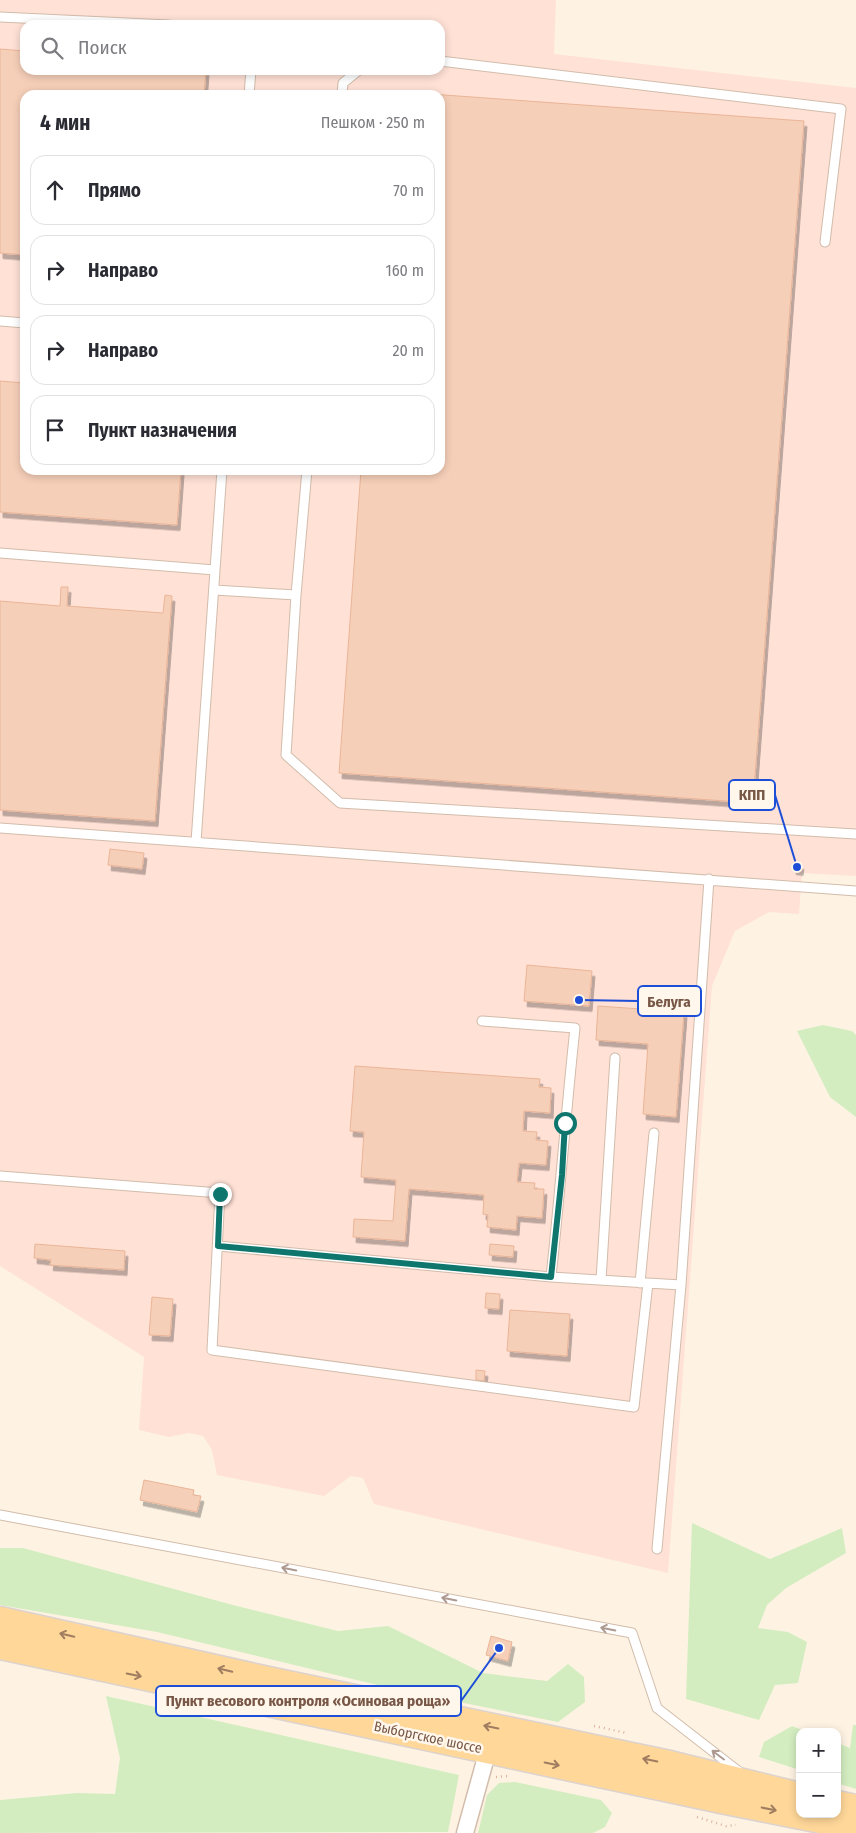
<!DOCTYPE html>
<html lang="ru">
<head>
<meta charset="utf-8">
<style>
  :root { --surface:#fff; --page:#f2f2f3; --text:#2b2b33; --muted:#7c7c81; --line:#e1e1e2 }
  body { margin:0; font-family:"Fira Sans Condensed",sans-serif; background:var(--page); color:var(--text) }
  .controls { position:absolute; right:15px; bottom:15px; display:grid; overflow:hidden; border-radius:10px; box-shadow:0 2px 8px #0003 }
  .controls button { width:45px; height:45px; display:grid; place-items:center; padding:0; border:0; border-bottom:1px solid var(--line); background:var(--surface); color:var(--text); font:25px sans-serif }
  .stop { position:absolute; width:15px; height:15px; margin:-11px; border:4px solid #0f766e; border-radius:50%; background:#fff }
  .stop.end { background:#0f766e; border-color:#fff; box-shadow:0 1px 5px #0008 }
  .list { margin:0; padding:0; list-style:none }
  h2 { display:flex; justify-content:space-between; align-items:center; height:65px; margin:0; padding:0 20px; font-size:21px }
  h2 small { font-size:16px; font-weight:400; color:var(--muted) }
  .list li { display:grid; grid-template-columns:32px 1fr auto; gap:15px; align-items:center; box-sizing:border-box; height:70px; margin:0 10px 10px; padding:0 10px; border:1px solid var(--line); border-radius:15px }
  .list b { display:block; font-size:19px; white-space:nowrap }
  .list em { font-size:16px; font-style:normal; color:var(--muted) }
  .icon { flex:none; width:28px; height:28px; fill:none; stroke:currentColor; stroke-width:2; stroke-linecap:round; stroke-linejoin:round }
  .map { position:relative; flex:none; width:856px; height:1833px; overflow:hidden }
  .search { position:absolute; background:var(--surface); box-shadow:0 2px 8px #0003; left:20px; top:20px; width:425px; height:55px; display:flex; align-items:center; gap:12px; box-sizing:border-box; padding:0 18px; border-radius:15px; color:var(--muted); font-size:19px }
  .panel { position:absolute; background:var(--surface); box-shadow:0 2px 8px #0003; left:20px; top:90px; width:425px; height:385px; border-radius:15px }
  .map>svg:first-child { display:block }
  .commercial { fill:#ffe1d6; fill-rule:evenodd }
  .green { fill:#d3edc0 }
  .building { fill:#f6cfb8; stroke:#eab597; filter:url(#shadow) }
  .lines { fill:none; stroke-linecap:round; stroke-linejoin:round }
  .lane-casing { stroke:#d2bcab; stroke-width:11 }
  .street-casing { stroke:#d2bcab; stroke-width:19 }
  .primary-casing { stroke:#dcd3cf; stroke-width:29 }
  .path { stroke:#dbb29b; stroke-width:2.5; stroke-dasharray:1 4; stroke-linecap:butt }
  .lane { stroke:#fff; stroke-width:9 }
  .street { stroke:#fff; stroke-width:16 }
  .primary { stroke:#ffd799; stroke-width:26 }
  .oneway { stroke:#ae9a91 }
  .oneway2 { stroke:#a07d60 }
  .route { stroke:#0f766e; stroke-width:6 }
  .labels { text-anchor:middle; stroke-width:5; stroke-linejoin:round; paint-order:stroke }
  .street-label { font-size:14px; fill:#785747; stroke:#fff7eb }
  .leader { fill:none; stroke:#1d4ed8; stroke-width:2 }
  .callout-dot { fill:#1d4ed8; stroke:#fff7eb; stroke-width:2 }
  .callout { fill:#fff7eb; stroke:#1d4ed8; stroke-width:2 }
  .callout-label { font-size:15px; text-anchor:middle; font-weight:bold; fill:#785747 }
</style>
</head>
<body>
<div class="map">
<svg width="856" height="1833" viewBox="0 0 856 1833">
  <defs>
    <filter id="shadow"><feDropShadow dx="3" dy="5.5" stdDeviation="0" flood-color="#0004"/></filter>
  </defs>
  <rect width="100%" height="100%" fill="#fef3e3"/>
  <path class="commercial" d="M0,0H556L554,54L856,88V876L802,873L799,914L769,912L735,931L712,986L668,1573L374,1504L363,1478L351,1476L324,1496L217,1475L212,1450L203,1436L189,1433L169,1437L139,1430L144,1357L0,1266ZM25,25H440V70H25ZM25,95H440V470H25Z"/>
  <path class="green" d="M823,1025L852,1031L856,1035V1117L830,1097L797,1031Z
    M692,1523L770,1559L842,1528L846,1553L786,1588L767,1605L758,1628L788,1632L807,1642L798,1683L775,1685L759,1720L686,1699Z
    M0,1548H23L233,1605L338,1631L388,1626L483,1673L547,1681L568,1664L584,1677L585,1702L558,1722L394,1689L157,1632L0,1605Z
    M106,1696L459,1775L448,1832L0,1833V1800L77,1793L115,1794L120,1758Z
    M853,1725H856V1789L837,1783V1743L850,1748Z
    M792,1726L807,1732H800V1770L759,1757L764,1742Z
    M515,1782L601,1800L612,1813L605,1827L593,1833H478L487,1795L499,1783Z"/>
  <path class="building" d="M0,49L25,51V70H206L204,95H25V255L0,253Z
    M389,91L804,121L753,803L339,773L361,470H440V95H389Z
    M0,381L25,383V470H181L177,525L0,512Z
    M61,587H68L67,606L163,613L165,595L172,596L155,821L0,810V601L60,606Z
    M110,849L144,853L142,869L108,865Z
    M793,863L801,864L800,870L793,869Z
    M527,965L592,971L589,1006L524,1001Z
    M598,1006L684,1012L676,1117L643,1114L648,1044L596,1040Z
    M355,1066L540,1079L539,1087L551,1088L550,1113L524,1111L523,1131L537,1132L536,1140L548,1141L546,1165L519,1163L517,1182L535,1183L534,1189H544L542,1218L517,1216L516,1230L487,1227L488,1215L483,1214L484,1195L409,1189L405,1241L353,1237L354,1219L393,1221L396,1180L361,1177L364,1132L350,1131Z
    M35,1244L125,1251L124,1270L50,1265L51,1260L34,1258Z
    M490,1244L514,1246L513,1257L489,1255Z
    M486,1293L500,1294L499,1309L485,1308Z
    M152,1297L173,1299L170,1336L149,1335Z
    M510,1310L570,1314L567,1356L507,1351Z
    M476,1370L485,1371L484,1381L476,1380Z
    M144,1480L194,1490L193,1495L201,1496L197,1512L140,1500Z
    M491,1636L512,1642L508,1661L486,1655Z"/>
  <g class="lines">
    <defs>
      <path id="lane" d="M0,17L169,25
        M440,61L841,109L825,242
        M249,95L251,70
        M342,95L343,83L359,70
        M0,321L25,323
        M307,470L296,595L286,755L340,803L856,834
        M0,553L215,570
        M214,590L296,595
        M0,828L856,891
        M196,842L222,470
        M482,1021L575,1028C566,1111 560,1194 551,1277
        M0,1176L220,1193L212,1350L634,1407L648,1283L681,1285
        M218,1246L551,1277L648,1283
        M601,1280L615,1058
        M640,1283L654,1133
        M0,1515L632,1633L657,1708L742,1774
        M657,1549L681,1285L709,879"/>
      <path id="street" d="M465,1833L488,1750"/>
      <path id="primary" d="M0,1620L273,1681L670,1764L800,1796
        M0,1646L721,1800L856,1827
        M837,1804L856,1808"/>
    </defs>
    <use href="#lane" class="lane-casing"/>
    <use href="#street" class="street-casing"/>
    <use href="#primary" class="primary-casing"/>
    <path class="path" d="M594,1726L627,1733
      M496,1777L508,1776
      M697,1817L726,1826L736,1825"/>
    <use href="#lane" class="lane"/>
    <use href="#street" class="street"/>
    <use href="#primary" class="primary"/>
  </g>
  <defs><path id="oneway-shaft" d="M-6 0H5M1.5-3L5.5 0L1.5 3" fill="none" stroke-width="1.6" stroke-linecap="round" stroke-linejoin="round" transform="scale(1.25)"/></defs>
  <g class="oneway">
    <use href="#oneway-shaft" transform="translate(289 1569) rotate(-169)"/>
    <use href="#oneway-shaft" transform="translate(449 1599) rotate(-169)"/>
    <use href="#oneway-shaft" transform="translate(608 1629) rotate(-169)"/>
    <use href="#oneway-shaft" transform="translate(718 1755) rotate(-143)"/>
  </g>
  <g class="oneway2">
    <use href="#oneway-shaft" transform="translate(67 1635) rotate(-167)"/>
    <use href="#oneway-shaft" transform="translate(225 1670) rotate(-167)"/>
    <use href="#oneway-shaft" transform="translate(134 1675) rotate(12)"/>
    <use href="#oneway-shaft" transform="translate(491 1727) rotate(-168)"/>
    <use href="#oneway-shaft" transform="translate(650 1760) rotate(-168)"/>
    <use href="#oneway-shaft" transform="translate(552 1764) rotate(12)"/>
    <use href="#oneway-shaft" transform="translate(769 1809) rotate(11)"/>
  </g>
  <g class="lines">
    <path class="route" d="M220,1194L218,1246L551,1277L562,1175L565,1123"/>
  </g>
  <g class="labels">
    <g class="street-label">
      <text transform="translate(428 1737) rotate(12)" y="5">Выборгское шоссе</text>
    </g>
  </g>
  <path class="leader" d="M797 867L775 795M579 1000L638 1001M499 1648L461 1701"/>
  <g class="callout-dot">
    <circle cx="797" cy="867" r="5"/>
    <circle cx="579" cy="1000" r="5"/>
    <circle cx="499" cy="1648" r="5"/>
  </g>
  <g class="callout">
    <rect x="729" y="780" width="46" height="30" rx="5"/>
    <rect x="638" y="986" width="63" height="30" rx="5"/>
    <rect x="156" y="1686" width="305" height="30" rx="5"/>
  </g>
  <g class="callout-label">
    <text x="752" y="800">КПП</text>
    <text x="669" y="1007">Белуга</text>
    <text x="308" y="1706">Пункт весового контроля «Осиновая роща»</text>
  </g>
</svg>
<div class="controls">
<button>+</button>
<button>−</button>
</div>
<div class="stop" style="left:565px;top:1123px"></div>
<div class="stop end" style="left:220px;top:1194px"></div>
<div class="search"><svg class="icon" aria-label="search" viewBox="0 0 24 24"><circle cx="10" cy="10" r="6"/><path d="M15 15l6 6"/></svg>Поиск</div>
<section class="panel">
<h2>4 мин<small>Пешком · 250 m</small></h2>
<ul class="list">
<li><svg class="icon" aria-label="ahead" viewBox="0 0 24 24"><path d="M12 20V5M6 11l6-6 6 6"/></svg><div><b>Прямо</b></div><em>70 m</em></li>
<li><svg class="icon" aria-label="right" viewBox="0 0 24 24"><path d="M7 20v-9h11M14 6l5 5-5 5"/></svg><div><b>Направо</b></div><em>160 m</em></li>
<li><svg class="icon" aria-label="right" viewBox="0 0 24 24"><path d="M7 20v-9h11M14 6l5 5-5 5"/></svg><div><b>Направо</b></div><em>20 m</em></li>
<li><svg class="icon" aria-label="arrive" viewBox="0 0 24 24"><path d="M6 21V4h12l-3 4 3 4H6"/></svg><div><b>Пункт назначения</b></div></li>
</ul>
</section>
</div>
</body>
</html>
